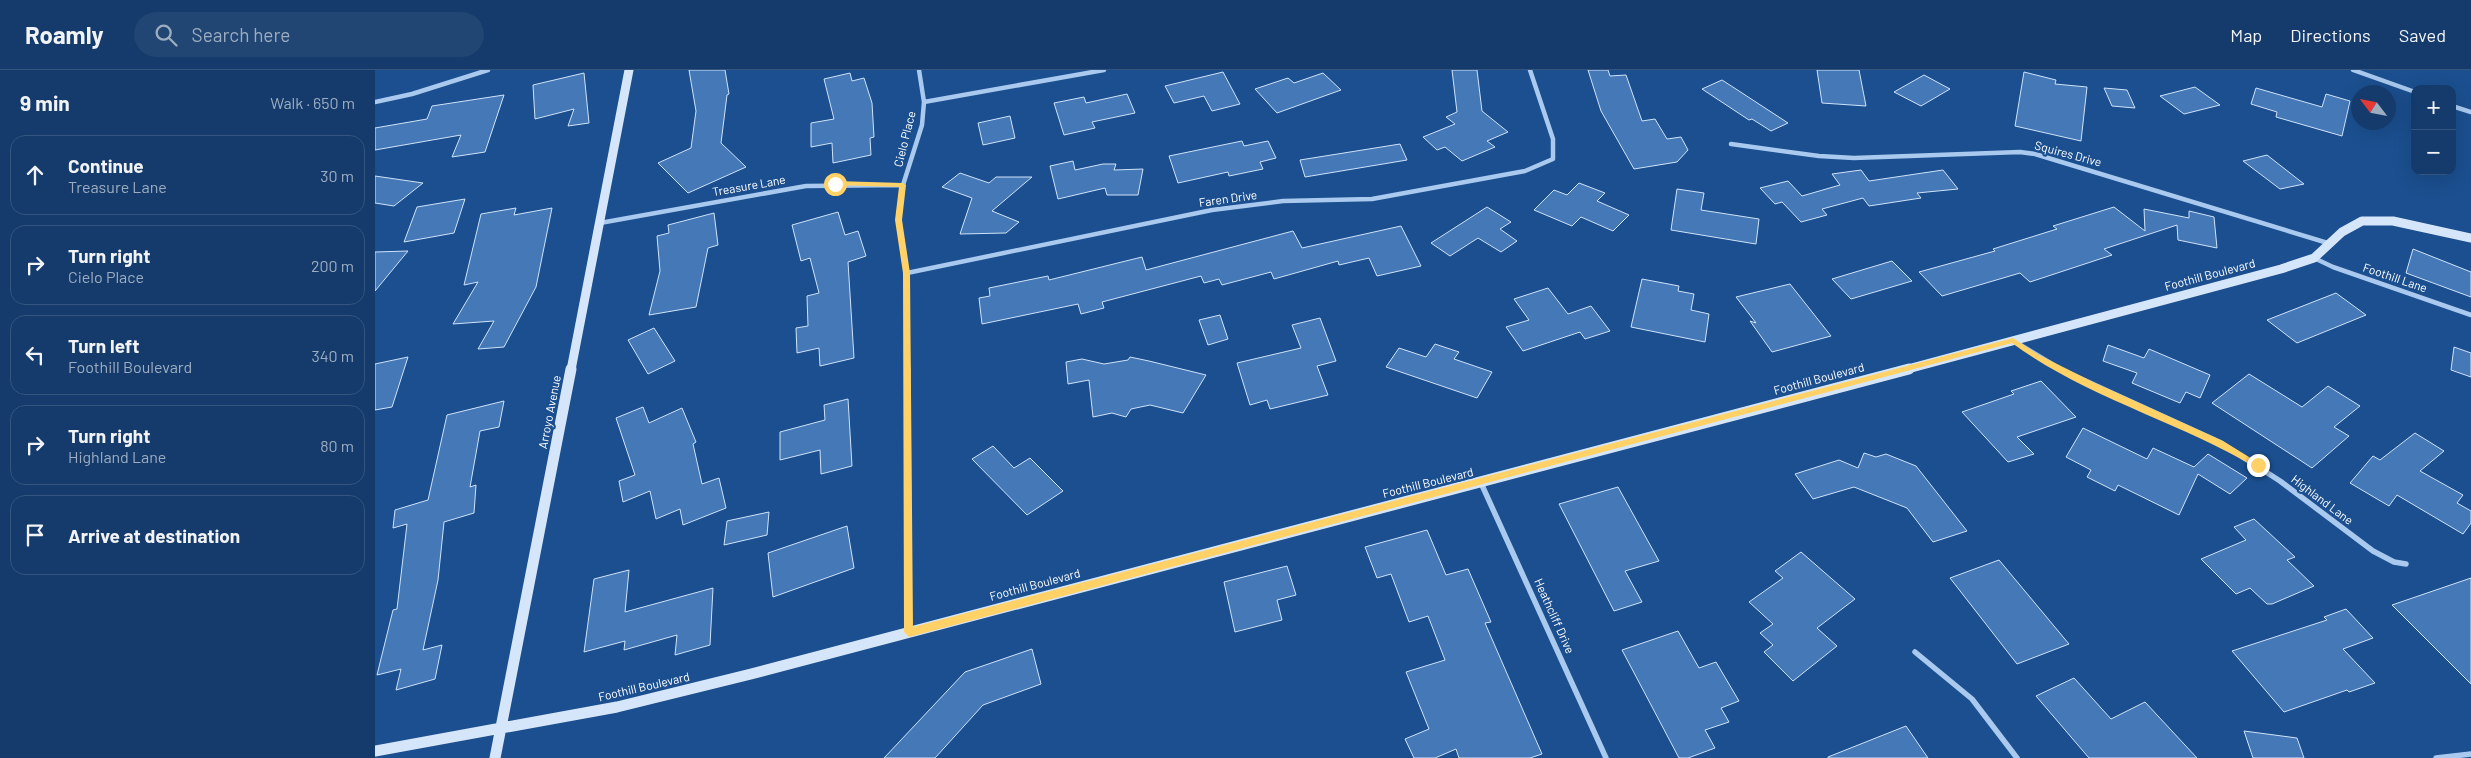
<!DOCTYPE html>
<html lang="en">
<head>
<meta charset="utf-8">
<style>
  :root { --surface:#143b6b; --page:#214673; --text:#f1f3f6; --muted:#9dadc1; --line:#33557e }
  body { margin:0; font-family:Barlow,sans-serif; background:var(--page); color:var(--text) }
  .controls { position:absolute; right:15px; top:15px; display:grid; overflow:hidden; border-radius:10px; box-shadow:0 5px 20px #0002 }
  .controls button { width:45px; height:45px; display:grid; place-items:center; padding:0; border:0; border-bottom:1px solid var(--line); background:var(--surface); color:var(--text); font:25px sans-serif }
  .compass { position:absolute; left:1976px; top:15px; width:45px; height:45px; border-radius:50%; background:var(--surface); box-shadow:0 5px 20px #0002; rotate:302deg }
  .stop { position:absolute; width:15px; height:15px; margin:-11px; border:4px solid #ffd166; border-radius:50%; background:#fff }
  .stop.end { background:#ffd166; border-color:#fff; box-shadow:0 1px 5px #0008 }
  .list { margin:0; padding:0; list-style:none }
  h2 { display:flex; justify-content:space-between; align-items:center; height:65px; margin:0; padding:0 20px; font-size:21px }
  h2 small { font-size:16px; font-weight:400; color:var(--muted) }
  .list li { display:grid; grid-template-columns:32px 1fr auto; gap:15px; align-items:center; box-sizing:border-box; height:80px; margin:0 10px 10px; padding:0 10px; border:1px solid var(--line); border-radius:15px }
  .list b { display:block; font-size:19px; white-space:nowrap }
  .list p { margin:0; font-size:16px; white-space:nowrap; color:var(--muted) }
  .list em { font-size:16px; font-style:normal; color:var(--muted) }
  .icon { flex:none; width:28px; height:28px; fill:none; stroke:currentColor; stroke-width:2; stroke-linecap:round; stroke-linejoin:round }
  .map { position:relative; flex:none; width:2096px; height:688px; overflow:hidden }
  header { display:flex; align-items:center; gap:30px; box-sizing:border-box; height:70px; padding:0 25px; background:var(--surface); border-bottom:1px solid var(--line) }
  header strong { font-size:24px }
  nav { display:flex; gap:28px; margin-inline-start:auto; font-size:18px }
  .search { width:350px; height:45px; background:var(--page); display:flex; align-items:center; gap:12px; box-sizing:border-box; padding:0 18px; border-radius:28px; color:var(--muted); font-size:19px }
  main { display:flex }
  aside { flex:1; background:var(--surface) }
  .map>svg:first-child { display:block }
  .building { fill:#4478b7; stroke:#cfe3fa }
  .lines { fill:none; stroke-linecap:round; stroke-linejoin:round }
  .street-far1 { stroke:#a9c9ee; stroke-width:4.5 }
  .street { stroke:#a9c9ee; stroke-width:5.5 }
  .secondary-far1 { stroke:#d6e6fa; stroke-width:9 }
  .secondary { stroke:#d6e6fa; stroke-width:11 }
  .route { fill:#ffd166 }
  .labels { text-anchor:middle; stroke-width:4.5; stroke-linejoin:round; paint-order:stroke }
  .street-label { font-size:12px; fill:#fff; stroke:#1b4f8f }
</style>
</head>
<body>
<header>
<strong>Roamly</strong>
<div class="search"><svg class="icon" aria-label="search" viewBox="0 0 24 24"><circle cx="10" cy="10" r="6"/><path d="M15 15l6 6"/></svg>Search here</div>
<nav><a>Map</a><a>Directions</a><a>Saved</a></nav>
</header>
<main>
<aside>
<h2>9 min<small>Walk · 650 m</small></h2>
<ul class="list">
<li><svg class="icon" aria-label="ahead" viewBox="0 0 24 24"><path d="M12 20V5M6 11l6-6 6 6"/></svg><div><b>Continue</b><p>Treasure Lane</p></div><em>30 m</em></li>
<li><svg class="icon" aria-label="right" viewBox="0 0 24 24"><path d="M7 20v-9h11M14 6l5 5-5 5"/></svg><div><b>Turn right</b><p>Cielo Place</p></div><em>200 m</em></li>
<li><svg class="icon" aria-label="left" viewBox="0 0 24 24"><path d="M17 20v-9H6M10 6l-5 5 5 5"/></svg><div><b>Turn left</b><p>Foothill Boulevard</p></div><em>340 m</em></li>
<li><svg class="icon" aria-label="right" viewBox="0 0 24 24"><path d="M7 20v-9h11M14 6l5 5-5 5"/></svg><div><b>Turn right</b><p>Highland Lane</p></div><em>80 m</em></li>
<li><svg class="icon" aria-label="arrive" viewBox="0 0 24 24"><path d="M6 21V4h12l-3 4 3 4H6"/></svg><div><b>Arrive at destination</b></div></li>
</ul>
</aside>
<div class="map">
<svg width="2096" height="688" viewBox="0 0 2096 688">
  <rect width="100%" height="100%" fill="#1b4f8f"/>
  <path class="building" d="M314,0H350L354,24L352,25L346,73L371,97L313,123L283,93L316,78L321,41Z
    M1077,0H1102L1107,41L1133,62L1112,71L1120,77L1087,91L1070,77L1062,80L1048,67L1080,54L1071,47L1082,42Z
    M1213,0H1233L1235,6L1251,5L1267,51L1280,49L1292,69L1306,67L1313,80L1302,92L1259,99L1226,41Z
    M1442,0H1484L1491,36L1447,33Z
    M848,2L865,34L837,41L829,26L799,33L790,16Z
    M1649,2L1681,10L1680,14L1712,17L1706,71L1640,56Z
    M209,3L214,53L193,56L199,39L160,49L158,15Z
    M475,3L477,11L489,8L497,33L499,67L495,68L496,85L458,93L457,73L436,77V53L459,49L449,9Z
    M948,3L966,20L902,43L880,19L913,8L919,13Z
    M1549,5L1575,19L1546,36L1519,22Z
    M1347,10L1364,21L1413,53L1396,61L1377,49L1374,50L1327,19Z
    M1820,17L1845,35L1809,44L1785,26Z
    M1729,18L1752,20L1760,38L1737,36Z
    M1881,18L1947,37L1951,24L1975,31L1967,66L1901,47L1902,42L1876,34Z
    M752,24L760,43L717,52L720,58L689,65L679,33L709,27L711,33Z
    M129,25L110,82L77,87L86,65L0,80V58L52,49L57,36Z
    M635,46L640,68L608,75L603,53Z
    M867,71L869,76L893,71L901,88L885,92L888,99L854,106L853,102L803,113L794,86Z
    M1025,74L1032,90L930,107L925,90Z
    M1892,85L1929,114L1905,119L1868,91Z
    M698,91L700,100L728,94H741L739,100L768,99L763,125H732L730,118L683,129L675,96Z
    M1486,100L1494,111L1568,100L1583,119L1542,123L1546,128L1494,136L1488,128L1447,139L1452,145L1426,152L1407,132L1400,134L1385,118L1413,111L1427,126L1465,115L1457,104Z
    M585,103L614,113L621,107H657L617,141L644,152L631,163L585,164L597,128L567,117Z
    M0,106L48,113L19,136L0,133Z
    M1204,113L1230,123L1222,131L1254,145L1238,161L1206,147L1197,156L1159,140L1179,120L1192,125Z
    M1302,119L1329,123L1326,140L1384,149L1381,174L1296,160Z
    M90,129L79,163L29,172L42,137Z
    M1112,137L1136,152L1125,159L1142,171L1126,182L1103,168L1075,186L1056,173Z
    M1739,137L1770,161L1769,139L1814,148V141L1839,147L1842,178L1803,170L1802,155L1729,179L1737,185L1655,212L1645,203L1567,226L1544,202L1620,181L1618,179L1682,159L1678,156Z
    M141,138L139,145L177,138L161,217L129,277L103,279L119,251L78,254L103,212L89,215L106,144Z
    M463,142L470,165L483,161L491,186L473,192L479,288L445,296L444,278L422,283L421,258L433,256L432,226L444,223L435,188L426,191L417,155Z
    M339,143L343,175L333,178L321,237L274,245L285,201L282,166L294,163L293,155Z
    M1026,156L1046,196L1002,206L994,188L964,195L963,191L899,209L896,202L847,215L844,209L829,213L826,206L727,232L729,238L706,244L703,234L607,254L604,228L615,226L614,218L673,206L674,210L767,187L771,200L918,161L927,178Z
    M2038,179L2096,202V227L2031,203Z
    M33,181L0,221V182Z
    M1517,191L1537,211L1476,229L1457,209Z
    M1267,209L1304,216L1303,221L1319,224L1316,240L1334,244L1330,272L1256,257Z
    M1415,214L1456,266L1397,282L1375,251L1381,253L1361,227Z
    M1173,218L1193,244L1216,236L1235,261L1210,269L1205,262L1148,281L1131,257L1154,250L1139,229Z
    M1961,223L1991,245L1922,273L1892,250Z
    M845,245L853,269L833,275L824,250Z
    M945,248L961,291L942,296L953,325L895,339L892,330L875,335L862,293L926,278L917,255Z
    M279,258L300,291L273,304L253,270Z
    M1060,274L1084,282L1079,289L1117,302L1102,328L1011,297L1024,278L1051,287Z
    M1733,275L1769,288L1774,279L1835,305L1825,328L1811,322L1805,333L1757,313L1762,303L1728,291Z
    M2079,277L2096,283V307L2076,300Z
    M33,287L17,337L0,340V294Z
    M755,287L774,291L831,305L808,343L775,335L756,339L751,347L737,343L718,347L714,310L693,314L691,292L707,289L729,294L753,290Z
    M1874,304L1927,337L1953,316L1985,336L1959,357L1974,366L1937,398L1837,333Z
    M1666,311L1701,347L1642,367L1659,384L1633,392L1587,342L1639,324L1636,321Z
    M473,329L477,396L446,404L445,380L405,390V362L450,350L449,335Z
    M129,331L124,357L105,361L95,417L101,415L99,443L69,452L63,510L48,580L67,575L60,609L21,620L26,599L2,605L18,540L22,539L32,454L18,458L20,440L53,430L72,345Z
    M268,337L274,353L307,338L321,372L318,374L327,414L344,408L351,438L308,455L305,439L281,449L275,421L248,432L244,411L260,405L241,348Z
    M1708,358L1772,389L1778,378L1819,397L1833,384L1872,408L1855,424L1823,404L1804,445L1743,415L1740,421L1712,407L1716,400L1691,387Z
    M2040,363L2069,381L2045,401L2088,425L2082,433L2096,441V453L2088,464L2022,425L2014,436L1975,413L1998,386L2005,390Z
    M618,376L639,398L655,388L688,421L652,445L597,389Z
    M1489,383L1501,387L1511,384L1541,396L1592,461L1558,472L1532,438L1479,417L1438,429L1420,404L1464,390L1483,398Z
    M1243,417L1284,491L1250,501L1267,532L1239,541L1184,434Z
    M394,442L392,465L349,475L352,451Z
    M1879,449L1920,487L1912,490L1939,516L1897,534H1892L1875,518L1861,524L1826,489L1871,470L1859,457Z
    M472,456L479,498L398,527L393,483Z
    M1052,460L1071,505L1093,499L1116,552L1110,553L1167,684L1155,688H1084L1081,679L1060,688H1039L1030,669L1054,659L1031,602L1070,590L1053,546L1034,552L1016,504L1002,508L990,477Z
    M1426,482L1480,529L1442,558L1462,576L1418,611L1389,582L1398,575L1385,563L1398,554L1374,532L1408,508L1400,501Z
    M1624,490L1694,574L1642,594L1575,508Z
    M912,496L921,525L902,530L907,550L860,562L849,512Z
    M254,500L250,542L338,518L335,575L300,585L302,565L249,580L250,571L209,582L219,509Z
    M2096,508V614L2017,535Z
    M1971,539L1998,568L1968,579L2000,613L1974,622L1972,620L1909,642L1857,581L1952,550L1949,547Z
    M1303,561L1324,598L1341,592L1364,631L1346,638L1354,652L1330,660L1340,678L1313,688H1304L1247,580Z
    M657,579L666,614L608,635L560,688H509L590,602Z
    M1699,608L1736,649L1770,632L1822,688H1714L1661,626Z
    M1531,656L1553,688H1453V687Z
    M1869,661L1922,668L1929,688H1878Z"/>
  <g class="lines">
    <path class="street-far1" d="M1978,0L2040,22
      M0,32L37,24L113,0
      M549,32L729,0
      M2077,36L2096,42
      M1356,74L1444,86L1479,88L1645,82L1660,84L1956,174
      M225,153L431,116L528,115
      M1939,188L1958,197L2096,245
      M532,203L837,140L908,131L997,129L1150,101L1178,89V69L1155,0
      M1639,271L1687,300
      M533,300L532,203L524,150L528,115L547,55L549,32L544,0"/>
    <path class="street" d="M533,299L534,562
      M1684,299L1846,373L1905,411L1998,481L2019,492L2031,494
      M1106,413L1231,688
      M1540,582L1597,629L1642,688
      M2061,688L2096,684"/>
    <path class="secondary-far1" d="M196,300L254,0
      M1529,300L1906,199L1939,188L1967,162L1987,151H2018L2096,168"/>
    <path class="secondary" d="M0,681L242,637L376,604L1534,299
      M120,688L196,299"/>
  </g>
  <path class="route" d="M460,111L528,113L531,115L527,150L535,203L538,557L1638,268L1664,285L1720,313L1848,371L1887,395L1883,398L1880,397C1802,351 1710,327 1637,273L534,567L529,562L528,203L520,150L524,117L458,115Z"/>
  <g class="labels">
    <g class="street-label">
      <text transform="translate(530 69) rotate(-76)" y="4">Cielo Place</text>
      <text transform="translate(1693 84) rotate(15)" y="4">Squires Drive</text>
      <text transform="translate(374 116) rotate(-10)" y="4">Treasure Lane</text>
      <text transform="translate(853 129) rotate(-8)" y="4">Faren Drive</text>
      <text transform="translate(1835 205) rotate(-15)" y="4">Foothill Boulevard</text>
      <text transform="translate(2020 208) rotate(19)" y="4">Foothill Lane</text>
      <text transform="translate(1444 309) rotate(-15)" y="4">Foothill Boulevard</text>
      <text transform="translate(175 342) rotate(-79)" y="4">Arroyo Avenue</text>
      <text transform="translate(1053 413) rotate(-14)" y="4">Foothill Boulevard</text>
      <text transform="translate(1947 430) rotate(37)" y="4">Highland Lane</text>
      <text transform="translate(660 515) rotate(-15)" y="4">Foothill Boulevard</text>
      <text transform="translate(1179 546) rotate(66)" y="4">Heathcliff Drive</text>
      <text transform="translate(269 617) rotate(-13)" y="4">Foothill Boulevard</text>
    </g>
  </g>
</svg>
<div class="controls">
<button>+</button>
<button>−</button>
</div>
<svg class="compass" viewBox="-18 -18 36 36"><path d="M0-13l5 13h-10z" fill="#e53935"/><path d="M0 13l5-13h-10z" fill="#9dadc1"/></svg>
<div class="stop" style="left:460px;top:114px"></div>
<div class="stop end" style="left:1883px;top:395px"></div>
</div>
</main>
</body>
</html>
